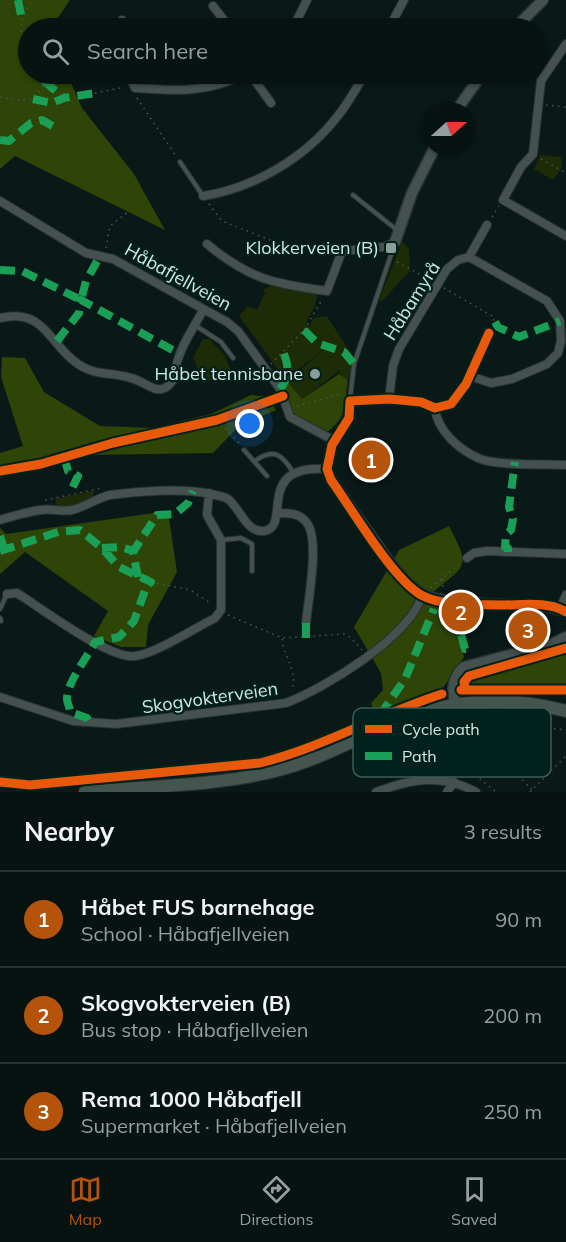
<!DOCTYPE html>
<html lang="en">
<head>
<meta charset="utf-8">
<style>
  :root { --surface:#061311; --page:#0f1c1a; --text:#f1f3f6; --muted:#989e9f; --line:#273231; --accent:#b45309 }
  body { margin:0; font-family:Mulish,sans-serif; background:var(--page); color:var(--text) }
  .compass { position:absolute; left:422px; top:102px; width:54px; height:54px; border-radius:50%; background:var(--surface); box-shadow:0 2px 4px #0004; rotate:69deg }
  .you { position:absolute; left:250px; top:424px; width:21px; height:21px; margin:-15px; border:4px solid #fff; border-radius:50%; background:#1a73e8; box-shadow:0 0 0 9px #1a73e833 }
  .badge { display:grid; place-items:center; width:39px; height:39px; border-radius:50%; background:var(--accent); color:#fff; font-size:20px; font-weight:700 }
  .pin { position:absolute; translate:-50% -50%; border:3px solid #fff; box-shadow:0 2px 6px #0006 }
  .list { margin:0; padding:0; list-style:none }
  h2 { display:flex; justify-content:space-between; align-items:center; height:78px; margin:0; padding:0 24px; font-size:26px }
  h2 small { font-size:20px; font-weight:400; color:var(--muted) }
  .list li { display:grid; grid-template-columns:39px 1fr auto; gap:18px; align-items:center; box-sizing:border-box; height:96px; padding:0 24px; border-top:2px solid var(--line) }
  .list b { display:block; font-size:22px; white-space:nowrap }
  .list p { margin:0; font-size:20px; white-space:nowrap; color:var(--muted) }
  .list em { font-size:20px; font-style:normal; color:var(--muted) }
  .icon { flex:none; width:33px; height:33px; fill:none; stroke:currentColor; stroke-width:2; stroke-linecap:round; stroke-linejoin:round }
  .map { position:relative; flex:none; width:566px; height:792px; overflow:hidden }
  .search { position:absolute; background:var(--surface); box-shadow:0 2px 4px #0004; left:18px; right:18px; top:18px; height:66px; display:flex; align-items:center; gap:15px; box-sizing:border-box; padding:0 21px; border-radius:33px; color:var(--muted); font-size:22px }
  .sheet { height:366px; background:var(--surface) }
  nav { display:flex; justify-content:space-around; align-items:center; box-sizing:border-box; height:84px; border-top:2px solid var(--line); background:var(--surface); font-size:16px; color:var(--muted) }
  nav a { display:grid; justify-items:center; gap:3px }
  nav .on { color:var(--accent) }
  .map>svg:first-child { display:block }
  .green { fill:#1d2b07 }
  .forest { fill:#2f4407 }
  .lines { fill:none; stroke-linecap:round; stroke-linejoin:round }
  .lane-casing { stroke:#263130; stroke-width:6 }
  .street-casing { stroke:#263130; stroke-width:10 }
  .secondary-casing { stroke:#263130; stroke-width:13 }
  .primary-casing { stroke:#263130; stroke-width:14 }
  .path { stroke:#4b5855; stroke-width:1.5; stroke-dasharray:1.5 4.5; stroke-linecap:butt }
  .lane { stroke:#44514f; stroke-width:4 }
  .street { stroke:#44514f; stroke-width:8 }
  .secondary { stroke:#44514f; stroke-width:10 }
  .primary { stroke:#44554f; stroke-width:12 }
  .quiet { stroke:#1a9f57; stroke-width:8; stroke-dasharray:15 8; stroke-linecap:butt }
  .cycleway-casing { stroke:#00211c; stroke-width:13 }
  .cycleway { stroke:#e8590c; stroke-width:9 }
  .poi-dot { fill:#8c9e9b; stroke:#00211c; stroke-width:2 }
  .labels { text-anchor:middle; stroke-width:4.5; stroke-linejoin:round; paint-order:stroke }
  .poi-label { font-size:18px; fill:#d3e6e2; stroke:#00211c; text-anchor:end }
  .street-label { font-size:18px; fill:#d3e6e2; stroke:#00211c }
  .key { fill:#00211c; stroke:#3f5c57; stroke-width:1.5 }
  .key-label { font-size:16px; fill:#d3e6e2 }
</style>
</head>
<body>
<div class="map">
<svg width="566" height="792" viewBox="0 0 566 792">
  <rect width="100%" height="100%" fill="#081917"/>
  <path class="green" d="M540,155L562,157L561,169L553,180L534,169Z
    M402,242L409,248L410,271L382,301L379,300Z
    M270,286L317,294L315,306L306,323L309,326L314,318L327,316L353,357L348,380L339,374L341,370L302,399L287,381L326,348L285,379L239,316L248,306L257,310L265,293L263,290Z
    M203,339H209L224,354L231,371L203,383L193,357Z
    M95,490L91,500L74,506H57L55,499Z"/>
  <path class="forest" d="M0,0H70L51,28H28V74H67L82,108L134,174L165,230L15,156L0,169Z
    M2,357L25,358L44,392L100,426L153,428L211,414L251,395L269,397L276,410L240,425L213,453L90,455L0,478V453L23,446L1,377Z
    M339,374L348,380C344,405 348,417 326,433C306,423 273,409 287,381L302,399Z
    M168,511L177,572L148,625L146,647H121L94,636L108,611L25,552L0,574V528L6,534Z
    M449,526C472,570 466,564 431,594L455,620L464,657L439,694L375,714L371,703L383,690L381,673L354,627L399,550Z
    M566,651V687L547,684L468,686L467,683L468,679L480,675Z"/>
  <g class="lines">
    <defs>
      <path id="lane" d="M180,162L203,196
        M353,195L397,230
        M318,248L341,251
        M196,326L221,342L233,358
        M350,399L354,364L395,243
        M244,450L267,476
        M255,461C274,447 283,455 294,474
        M222,540L241,538L252,544V571
        M0,609L7,594
        M0,618L1,621
        M421,779L424,769L447,747"/>
      <path id="street" d="M213,6L230,28
        M121,28L122,20
        M293,28L307,0
        M389,28L404,0
        M566,44L541,81L533,154L521,167L503,200L566,236
        M128,74L135,88C177,91 207,93 246,74
        M250,74L271,103
        M203,196C254,188 305,158 337,117C348,104 356,88 365,74
        M0,201L86,253L113,259L227,322L238,331L280,389L290,417L333,440
        M207,244C249,279 274,284 327,291L342,251L384,247L395,242
        M469,257L487,225
        M0,318C46,308 49,345 78,364C95,376 113,372 131,378C140,380 148,387 156,389C161,390 166,388 169,385C176,378 175,368 178,359C183,342 195,326 203,310
        M389,399L393,366L399,349L447,269L458,260L469,257L547,301L560,321L561,341L558,353L547,364L512,379L491,383L470,376
        M350,401L389,399L421,402L435,408L451,404L466,384L489,333
        M435,408C437,430 458,449 478,458C494,466 546,464 566,465
        M277,513C289,513 300,513 307,523C320,541 308,600 306,623
        M0,520C13,516 27,512 40,510C50,508 61,512 72,510C85,507 97,498 110,495C138,491 183,488 210,494C216,495 223,496 228,499C240,508 246,533 264,531C293,527 253,464 327,469
        M467,558L474,553L487,551L566,554
        M7,594L17,593C41,608 110,660 135,656C155,654 195,628 215,618L221,610V540L207,515L209,493
        M560,608L566,595
        M0,697L73,721L116,724L286,703C325,688 411,636 422,595
        M376,792C411,779 442,773 476,792
        M447,792L454,782"/>
      <path id="secondary" d="M515,28L543,0
        M456,111L482,74
        M395,242L412,193L435,147
        M350,401L349,418L332,445L327,469L331,480L388,560L405,581L422,595L445,601L485,604L549,606L566,612
        M455,704C452,690 452,677 464,667L552,644L566,637"/>
      <path id="primary" d="M85,792C146,786 216,786 275,771C317,761 353,740 393,723C448,699 508,695 566,711"/>
    </defs>
    <use href="#lane" class="lane-casing"/>
    <use href="#street" class="street-casing"/>
    <use href="#secondary" class="secondary-casing"/>
    <use href="#primary" class="primary-casing"/>
    <path class="path" d="M28,41L21,34L22,20L31,0
      M95,93L120,88
      M0,97L19,100L33,99L43,86L45,74
      M137,98L176,156
      M546,105L566,107
      M541,159L566,173
      M209,204L222,221L270,240L311,248
      M492,217L499,206
      M106,248L110,226L129,211
      M397,262L430,280
      M444,288L494,317L493,326
      M271,364L304,330L322,300
      M297,406L341,394
      M217,420L240,444
      M45,500L101,488
      M442,579L443,589
      M151,582L190,590L212,604
      M431,588L459,564
      M436,610L445,613L467,614
      M228,615L282,638L344,634L350,637L362,650
      M282,639C283,657 300,673 291,691
      M548,728L566,730
      M485,741L532,790
      M475,775L496,792
      M530,792L566,756"/>
    <use href="#lane" class="lane"/>
    <use href="#street" class="street"/>
    <use href="#secondary" class="secondary"/>
    <use href="#primary" class="primary"/>
    <path class="quiet" d="M18,0L22,20
      M44,81L64,98
      M33,99L52,103L64,98L95,93
      M0,140L9,141L31,123L42,120L58,129
      M0,270L22,271L81,300L86,281L100,256
      M495,322L498,327L519,337L560,321
      M304,330L317,343L344,352L354,364
      M57,341L79,313L81,300L180,354
      M280,389C290,376 289,367 283,351
      M64,457L68,471L78,476L70,493
      M0,536L4,549
      M102,548L120,547L134,551
      M0,551L58,532L80,530L102,548L119,567L151,582L147,585L134,621L119,637L95,642C87,658 67,682 67,699C67,703 70,707 70,712L87,718L90,723
      M508,552V548L505,547L506,534L511,530L513,519L509,507L515,462
      M138,577L133,552L157,515L175,514L188,503L193,491
      M455,613L465,649L470,648
      M306,638V623
      M380,715L405,679L434,609
      M522,725L534,718L542,720L548,728"/>
    <defs>
      <path id="cycleway" d="M489,333L466,384L451,404L435,408L421,402L389,399L350,401L349,418L332,445L327,469L331,480C352,509 392,578 421,595C443,607 479,604 503,605C522,605 549,601 566,612
        M0,471L41,464L113,443L217,420L283,396
        M465,688L464,682L469,676L566,648
        M461,690H566
        M0,782L30,785L260,763C324,747 379,714 442,694"/>
    </defs>
    <use href="#cycleway" class="cycleway-casing"/>
    <use href="#cycleway" class="cycleway"/>
  </g>
  <g class="poi-dot">
    <rect x="385" y="242" width="12" height="12" rx="3"/>
    <circle cx="315" cy="374" r="6"/>
  </g>
  <g class="labels">
    <g class="poi-label">
      <text x="379" y="254">Klokkerveien (B)</text>
      <text x="303" y="380">Håbet tennisbane</text>
    </g>
    <g class="street-label">
      <text transform="translate(178 277) rotate(29)" y="6">Håbafjellveien</text>
      <text transform="translate(412 301) rotate(-58)" y="6">Håbamyrå</text>
      <text transform="translate(210 698) rotate(-8)" y="6">Skogvokterveien</text>
    </g>
  </g>
  <rect x="353" y="708" width="198" height="69" rx="9" class="key"/>
  <rect x="365" y="725" width="27" height="8" fill="#e8590c"/>
  <rect x="365" y="752" width="27" height="8" fill="#1a9f57"/>
  <g class="key-label">
    <text x="402" y="735">Cycle path</text>
    <text x="402" y="762">Path</text>
  </g>
</svg>
<svg class="compass" viewBox="-18 -18 36 36"><path d="M0-13l5 13h-10z" fill="#e53935"/><path d="M0 13l5-13h-10z" fill="#989e9f"/></svg>
<div class="you"></div>
<div class="pin badge" style="left:371px;top:460px">1</div>
<div class="pin badge" style="left:461px;top:612px">2</div>
<div class="pin badge" style="left:528px;top:630px">3</div>
<div class="search"><svg class="icon" aria-label="search" viewBox="0 0 24 24"><circle cx="10" cy="10" r="6"/><path d="M15 15l6 6"/></svg>Search here</div>
</div>
<section class="sheet">
<h2>Nearby<small>3 results</small></h2>
<ul class="list">
<li><span class="badge">1</span><div><b>Håbet FUS barnehage</b><p>School · Håbafjellveien</p></div><em>90 m</em></li>
<li><span class="badge">2</span><div><b>Skogvokterveien (B)</b><p>Bus stop · Håbafjellveien</p></div><em>200 m</em></li>
<li><span class="badge">3</span><div><b>Rema 1000 Håbafjell</b><p>Supermarket · Håbafjellveien</p></div><em>250 m</em></li>
</ul>
</section>
<nav>
<a class="on"><svg class="icon" aria-label="map" viewBox="0 0 24 24"><path d="M3 6l6-2 6 2 6-2v14l-6 2-6-2-6 2zM9 4v14M15 6v14"/></svg>Map</a>
<a><svg class="icon" aria-label="directions" viewBox="0 0 24 24"><path d="M12 3l9 9-9 9-9-9zM9 14v-3h6M13 9l2 2-2 2"/></svg>Directions</a>
<a><svg class="icon" aria-label="saved" viewBox="0 0 24 24"><path d="M7 4h10v16l-5-4-5 4z"/></svg>Saved</a>
</nav>
</body>
</html>
